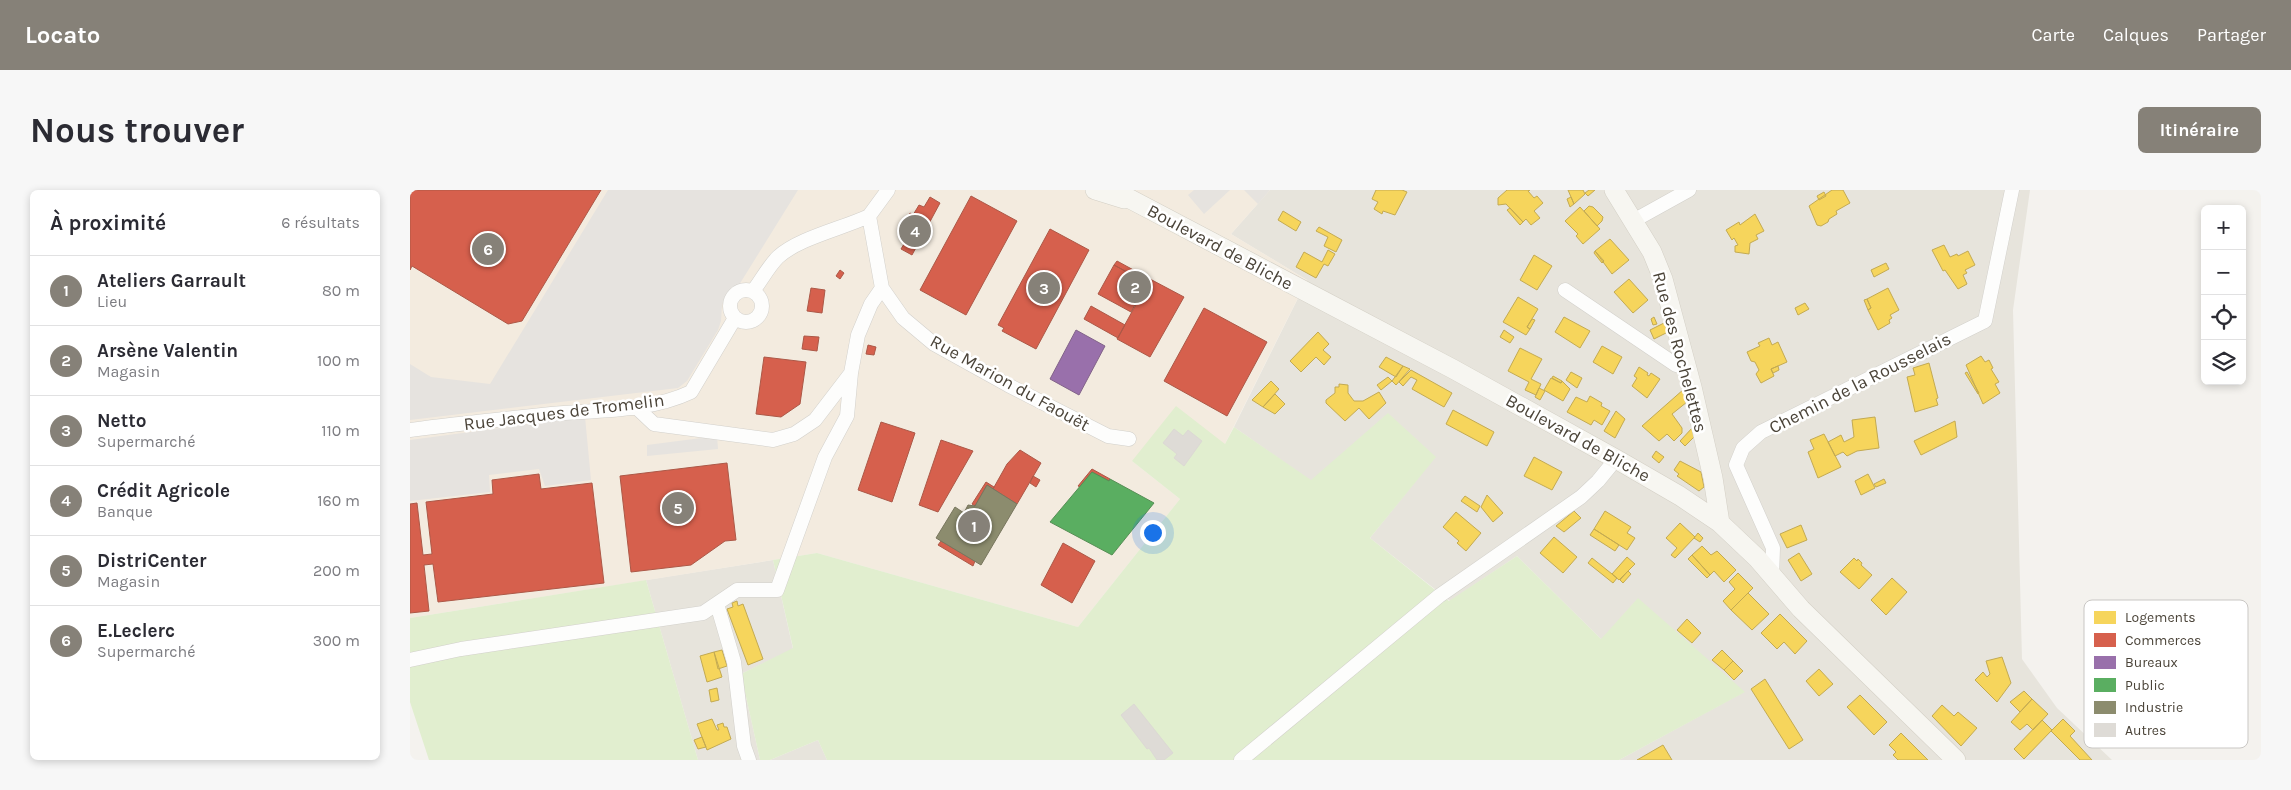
<!DOCTYPE html>
<html lang="fr">
<head>
<meta charset="utf-8">
<style>
  :root { --surface:#fff; --page:#f7f7f7; --text:#2b2b33; --muted:#7c7c81; --line:#e1e1e2; --accent:#868178 }
  body { margin:0; font-family:Karla,sans-serif; background:var(--page); color:var(--text) }
  .controls { position:absolute; right:15px; top:15px; display:grid; overflow:hidden; border-radius:8px; box-shadow:0 2px 8px #0003 }
  .controls button { width:45px; height:45px; display:grid; place-items:center; padding:0; border:0; border-bottom:1px solid var(--line); background:var(--surface); color:var(--text); font:25px sans-serif }
  .you { position:absolute; left:742px; top:342px; width:18px; height:18px; margin:-12px; border:4px solid #fff; border-radius:50%; background:#1a73e8; box-shadow:0 0 0 8px #1a73e833 }
  .badge { display:grid; place-items:center; width:32px; height:32px; border-radius:50%; background:var(--accent); color:#fff; font-size:16px; font-weight:700 }
  .pin { position:absolute; translate:-50% -50%; border:2px solid #fff; box-shadow:0 1px 5px #0006 }
  .list { margin:0; padding:0; list-style:none }
  h2 { display:flex; justify-content:space-between; align-items:center; height:65px; margin:0; padding:0 20px; font-size:21px }
  h2 small { font-size:16px; font-weight:400; color:var(--muted) }
  .list li { display:grid; grid-template-columns:32px 1fr auto; gap:15px; align-items:center; box-sizing:border-box; height:70px; padding:0 20px; border-top:1px solid var(--line) }
  .list b { display:block; font-size:19px; white-space:nowrap }
  .list p { margin:0; font-size:16px; white-space:nowrap; color:var(--muted) }
  .list em { font-size:16px; font-style:normal; color:var(--muted) }
  .icon { flex:none; width:28px; height:28px; fill:none; stroke:currentColor; stroke-width:2; stroke-linecap:round; stroke-linejoin:round }
  .map { position:relative; flex:none; width:1851px; height:570px; overflow:hidden; border-radius:8px }
  header { display:flex; align-items:center; gap:30px; box-sizing:border-box; height:70px; padding:0 25px; background:var(--accent); color:#fff }
  header strong { font-size:24px }
  nav { display:flex; gap:28px; margin-inline-start:auto; font-size:18px }
  .intro { display:flex; align-items:center; justify-content:space-between; box-sizing:border-box; height:120px; padding:0 30px }
  h1 { margin:0; font-size:35px }
  .button { padding:12px 22px; border-radius:8px; background:var(--accent); color:#fff; font-size:18px; font-weight:700 }
  main { display:flex; gap:30px; padding:0 30px }
  aside { flex:1; background:var(--surface); border-radius:8px; box-shadow:0 2px 8px #0003 }
  .map>svg:first-child { display:block }
  .residential { fill:#e7e4dc }
  .commercial { fill:#f3ebdf }
  .green { fill:#e1eecf }
  .parking { fill:#e6e3df }
  .homes { fill:#f6d55c; stroke:#c3aa52 }
  .shops { fill:#d6604d; stroke:#ac5847 }
  .offices { fill:#9970ab; stroke:#826389 }
  .public { fill:#5aae61; stroke:#568e55 }
  .industry { fill:#8c8c6e; stroke:#78765e }
  .building { fill:#dedbd6; stroke:#dcd9d4 }
  .lines { fill:none; stroke-linecap:round; stroke-linejoin:round }
  .street-casing { stroke:#d2d0cb; stroke-width:15 }
  .secondary-casing { stroke:#d3cfc5; stroke-width:20 }
  .street { stroke:#fdfdfc; stroke-width:14 }
  .secondary { stroke:#f7f6f1; stroke-width:19 }
  .labels { text-anchor:middle; stroke-width:5; stroke-linejoin:round; paint-order:stroke }
  .street-label { font-size:18px; fill:#4b4439; stroke:#fff }
  .key { fill:#fff; stroke:#c9c7c4; stroke-width:1 }
  .key-label { font-size:14px; fill:#4b4439 }
</style>
</head>
<body>
<header>
<strong>Locato</strong>
<nav><a>Carte</a><a>Calques</a><a>Partager</a></nav>
</header>
<div class="intro"><h1>Nous trouver</h1><a class="button">Itinéraire</a></div>
<main>
<aside>
<h2>À proximité<small>6 résultats</small></h2>
<ul class="list">
<li><span class="badge">1</span><div><b>Ateliers Garrault</b><p>Lieu</p></div><em>80 m</em></li>
<li><span class="badge">2</span><div><b>Arsène Valentin</b><p>Magasin</p></div><em>100 m</em></li>
<li><span class="badge">3</span><div><b>Netto</b><p>Supermarché</p></div><em>110 m</em></li>
<li><span class="badge">4</span><div><b>Crédit Agricole</b><p>Banque</p></div><em>160 m</em></li>
<li><span class="badge">5</span><div><b>DistriCenter</b><p>Magasin</p></div><em>200 m</em></li>
<li><span class="badge">6</span><div><b>E.Leclerc</b><p>Supermarché</p></div><em>300 m</em></li>
</ul>
</aside>
<div class="map">
<svg width="1851" height="570" viewBox="0 0 1851 570">
  <rect width="100%" height="100%" fill="#f4f2ee"/>
  <path class="residential" d="M860,0H1620L1603,120L1612,469L1647,518L1702,570H1209L1334,502L1191,449L1107,366L1040,411L960,348L1025,267L901,291L824,237L897,90L821,44Z
    M363,370L383,459L331,484L350,570H288L236,390Z
    M408,550L417,570H360Z"/>
  <path class="commercial" d="M0,0H860L821,44L897,90L815,254L722,271L770,309L668,437L407,363L0,428Z"/>
  <path class="green" d="M766,216L815,254L824,237L901,290L978,223L1026,267L960,348L1039,411L1107,366L1191,449L1228,408L1335,502L1209,570H417L408,550L360,570H350L331,484L383,458L363,370L407,363L668,437L770,309L722,271Z
    M236,390L288,570H19L0,512V428Z"/>
  <path class="parking" d="M198,0H388L329,95L321,98L312,115L311,131L308,140L277,191L268,198L0,230V174L21,187L80,194Z
    M784,0H820L794,24L778,5Z
    M834,0H860L848,14Z
    M175,227L181,290L135,296L129,279L79,285L80,302L0,311V250Z
    M307,246L308,259L237,266V255Z"/>
  <path class="homes" d="M966,0H992L997,2L985,25L973,21L972,24L964,19L968,12L962,9Z
    M1097,0H1120L1118,1L1124,8L1127,6L1133,13L1124,21L1130,28L1121,35L1116,29L1113,32L1096,14L1088,15V8Z
    M1158,0H1173L1175,4L1164,14Z
    M1179,0H1185L1178,6L1175,3Z
    M1422,0H1433L1440,13L1426,21L1427,24L1419,29L1418,32L1411,36L1407,35L1399,16Z
    M1414,2L1416,6L1409,10L1407,6Z
    M1161,7L1164,14L1160,17L1157,9Z
    M1179,16L1183,17L1193,27L1192,31L1187,36L1174,21Z
    M1170,17L1190,39L1173,54L1166,46L1168,44L1155,31Z
    M1100,18L1113,32L1110,35L1097,20Z
    M873,21L891,32L886,41L868,30Z
    M1345,24L1354,41L1346,45L1348,49L1340,53L1339,64L1325,62V56L1328,55L1324,48L1322,50L1316,40L1329,32L1330,35Z
    M909,37L932,50L926,62L914,56L918,47L906,41Z
    M1200,49L1219,70L1202,84L1185,61Z
    M1534,55L1540,67L1547,64L1548,66L1558,61L1565,75L1555,80L1557,83L1553,85L1557,94L1548,99L1535,80L1533,81L1522,60Z
    M918,60L925,64L918,76L914,74L906,88L886,77L894,62L912,72Z
    M1185,61L1194,71L1192,73L1184,63Z
    M1124,65L1142,76L1127,100L1110,90Z
    M1476,73L1479,79L1464,87L1461,80Z
    M1219,89L1238,110L1223,123L1204,102Z
    M1478,98L1489,120L1480,125L1482,128L1479,130L1480,133L1468,140L1458,120L1461,118L1457,109Z
    M1108,107L1128,119L1117,137L1120,139L1116,145L1093,132Z
    M1457,109L1461,118L1458,120L1454,110Z
    M1395,113L1399,119L1388,125L1385,118Z
    M1154,127L1180,141L1170,158L1145,142Z
    M1244,127L1247,134L1243,135L1241,129Z
    M1122,129L1125,130L1120,139L1117,137Z
    M1256,132L1258,142L1244,149L1240,140Z
    M1094,140L1104,147L1100,153L1090,147Z
    M908,142L919,154L913,160L921,167L914,175L906,167L891,182L880,171Z
    M1359,148L1362,155L1368,152L1377,172L1361,179L1364,186L1351,193L1346,184L1349,180L1345,172L1341,171L1337,162L1350,156L1348,153Z
    M1192,156L1212,167L1203,184L1183,172Z
    M1110,158L1132,169L1121,189L1131,194L1126,205L1115,200L1119,192L1098,181Z
    M1571,166L1575,172L1579,170L1583,178L1581,179L1589,192L1585,194L1590,203L1573,214L1556,175Z
    M976,167L993,176L986,187L969,177Z
    M1519,173L1528,208L1526,209L1528,215L1505,222L1497,187L1505,185L1503,178Z
    M993,176L1000,179L986,195L982,191Z
    M1368,176L1369,180L1363,183L1361,179Z
    M1229,177L1238,183L1237,185L1239,186L1241,183L1250,189L1237,208L1222,196L1227,188L1224,186Z
    M1001,180L1042,203L1034,217L1002,199L1007,190L1001,187L993,196L989,192Z
    M1161,182L1172,188L1167,198L1156,190Z
    M1557,182L1569,203L1568,204L1555,183Z
    M1143,186L1152,191L1151,193L1142,188Z
    M978,187L982,191L971,200L967,195Z
    M1141,188L1151,193L1152,191L1160,199L1153,211L1134,200Z
    M861,191L869,199L853,217L842,210Z
    M929,194L938,195V203L944,211H953L969,202L976,213L959,229L949,218L935,231L916,213V210L925,203V197H929Z
    M1129,198L1135,201L1130,210L1125,207Z
    M1274,199L1277,212L1262,224L1272,238V243L1264,251L1257,244L1249,251L1232,236Z
    M865,204L875,214L865,224L853,217Z
    M1180,206L1192,213L1191,216L1200,221L1192,235L1184,230L1181,235L1157,222L1166,207L1177,212Z
    M1043,220L1084,242L1077,256L1036,234Z
    M1206,221L1215,229L1205,248L1194,241Z
    M1465,227L1469,258L1447,261L1437,266L1433,262L1425,266L1418,252L1431,245L1434,252L1444,247L1442,230Z
    M1545,231L1547,247L1511,265L1504,251Z
    M1283,237L1285,246L1275,256L1270,251Z
    M1414,244L1431,277L1408,288L1398,262L1404,259L1400,250Z
    M1246,261L1254,267L1249,273L1242,267Z
    M1124,267L1152,282L1142,300L1114,286Z
    M1270,271L1291,282L1294,297L1289,301L1267,286L1269,284L1264,280Z
    M1458,284L1465,298L1451,305L1445,291Z
    M1474,289L1476,293L1466,297L1464,294Z
    M1077,305L1093,323L1083,332L1071,317Z
    M1055,306L1070,316L1067,322L1051,311Z
    M1164,321L1171,328L1154,342L1146,336Z
    M1195,321L1221,337L1217,343L1225,348L1217,360L1184,339Z
    M1046,322L1071,343L1056,361L1047,353L1049,351L1033,337Z
    M1270,333L1285,347L1265,368L1261,365L1267,358L1256,348Z
    M1391,335L1397,350L1377,358L1370,344Z
    M1184,339L1209,355L1205,361L1180,345Z
    M1288,343L1293,348L1290,352L1284,348Z
    M1144,347L1167,367L1153,383L1130,363Z
    M1292,356L1301,365L1307,361L1326,380L1314,392L1304,381L1300,385L1282,365Z
    M1389,363L1402,384L1391,391L1378,370Z
    M1282,365L1300,385L1297,388L1278,369Z
    M1217,367L1225,374L1209,390L1202,384Z
    M1182,368L1207,388L1203,393L1178,373Z
    M1444,368L1447,371L1448,369L1452,373L1451,375L1462,385L1449,399L1430,382Z
    M1218,381L1221,384L1213,393L1210,390Z
    M1328,383L1343,398L1321,420L1313,411L1325,399L1319,392Z
    M1482,388L1497,402L1476,425L1461,410Z
    M1338,403L1359,424L1342,440L1321,420Z
    M327,411L328,416L333,414L353,469L338,475L317,419L323,417L322,413Z
    M1370,424L1397,451L1385,464L1374,452L1367,459L1351,443Z
    M1277,429L1291,443L1282,453L1267,440Z
    M312,460L317,476L308,479L304,462Z
    M1312,460L1323,471L1314,480L1302,470Z
    M304,462L312,487L297,492L290,466Z
    M1592,467L1601,493L1587,512L1565,490L1573,482L1577,487L1580,484L1576,471Z
    M1323,471L1333,481L1324,490L1314,480Z
    M1409,479L1423,494L1409,506L1396,491Z
    M1355,489L1393,550L1379,559L1341,499Z
    M307,498L309,510L301,512L299,500Z
    M1614,501L1622,509L1610,522L1600,512Z
    M1450,505L1477,532L1464,545L1437,517Z
    M1622,509L1638,524L1623,540L1617,534L1610,540L1601,532Z
    M1532,515L1544,526L1548,522L1567,538L1551,556L1522,526Z
    M302,529L307,540H309L307,535L313,533L314,537H317L321,549L297,560L287,534Z
    M1653,529L1665,541L1660,546L1682,570H1670L1641,541Z
    M1632,530L1642,540L1614,569L1604,559Z
    M1491,543L1518,570H1488L1483,565L1486,562L1479,555Z
    M292,547L296,557L288,559L284,550Z
    M1253,555L1262,570H1227Z"/>
  <path class="shops" d="M0,0H191L112,131L98,134L2,76L0,80Z
    M561,6L607,31L556,125L510,100Z
    M520,7L530,13L502,65L491,59L497,49L492,46L497,36L494,34L500,23L503,25L509,15L514,17Z
    M640,39L679,60L626,159L592,141L594,138L588,135Z
    M707,71L740,89L737,93L704,75Z
    M704,75L737,93L721,122L688,104Z
    M430,80L434,83L430,89L426,86Z
    M740,89L774,107L740,167L707,149Z
    M401,98L415,100L412,123L397,121Z
    M681,116L715,135L708,148L674,129Z
    M794,118L857,152L817,226L754,191Z
    M394,146L409,147L407,161L392,159Z
    M458,155L466,157L464,165L456,164Z
    M354,167L396,172L390,214L371,227L346,224Z
    M471,232L505,243L482,312L448,300Z
    M531,250L563,261L528,322L509,315Z
    M610,260L631,273L607,314L583,299L597,274Z
    M317,273L326,350L315,351L281,375L221,382L210,286Z
    M682,279L700,289L699,291L682,282L670,297L668,296Z
    M129,284L131,299L182,293L194,393L28,412L23,374L14,375L19,421L0,423V314L7,313L13,365L22,364L16,312L83,304L82,290Z
    M623,286L630,290L626,297L620,293Z
    M576,292L584,297L583,299L577,295L565,316L562,314Z
    M531,351L565,371L563,376L528,355Z
    M653,353L685,371L662,413L631,395Z"/>
  <path class="offices" d="M666,140L695,156L669,205L640,189Z"/>
  <path class="public" d="M682,282L699,291L700,289L744,313L702,365L640,332Z"/>
  <path class="industry" d="M577,295L607,314L571,375L526,348L545,317L554,323L558,315L565,316Z"/>
  <path class="building" d="M764,239L773,246L778,240L792,251L774,276L764,268L767,264L753,253Z
    M724,514L763,563L754,570H747L739,558L737,559L711,525Z"/>
  <g class="lines">
    <defs>
      <path id="street" d="M478,0L459,26L472,98L493,128L524,154L598,195L698,246L719,249
        M1223,31L1279,0
        M320 116a16 16 0 1 1 32 0a16 16 0 1 1-32 0Z
        M1155,100L1266,175L1277,176
        M343,101C351,91 358,77 368,67C389,48 431,39 459,26
        M226,217L244,234L363,250L384,244L405,230L441,183
        M0,240C47,234 94,229 141,224C187,220 239,222 281,202L325,128
        M1362,387L1363,358L1326,275L1333,258L1351,242L1575,131L1602,0
        M307,414L324,472L334,556L339,570
        M0,470L51,459L293,423L327,400H367L415,267L437,226L441,183L448,145L461,114L472,98
        M831,570L1029,406L1171,307L1188,291L1206,269"/>
      <path id="secondary" d="M685,0L714,9
        M703,0L1043,179L1206,269L1270,306L1310,333L1347,368L1391,419L1546,570
        M1204,0L1242,62L1253,89L1282,197L1303,288L1310,333"/>
    </defs>
    <use href="#street" class="street-casing"/>
    <use href="#secondary" class="secondary-casing"/>
    <use href="#street" class="street"/>
    <use href="#secondary" class="secondary"/>
  </g>
  <g class="labels">
    <g class="street-label">
      <text transform="translate(810 57) rotate(28)" y="6">Boulevard de Bliche</text>
      <text transform="translate(1270 162) rotate(75)" y="6">Rue des Rochelettes</text>
      <text transform="translate(600 193) rotate(29)" y="6">Rue Marion du Faouët</text>
      <text transform="translate(1450 193) rotate(-27)" y="6">Chemin de la Rousselais</text>
      <text transform="translate(154 222) rotate(-7)" y="6">Rue Jacques de Tromelin</text>
      <text transform="translate(1168 248) rotate(29)" y="6">Boulevard de Bliche</text>
    </g>
  </g>
  <rect x="1674" y="410" width="164" height="148" rx="8" class="key"/>
  <rect x="1684" y="421" width="22" height="13" fill="#f6d55c"/>
  <rect x="1684" y="443" width="22" height="14" fill="#d6604d"/>
  <rect x="1684" y="466" width="22" height="13" fill="#9970ab"/>
  <rect x="1684" y="488" width="22" height="14" fill="#5aae61"/>
  <rect x="1684" y="511" width="22" height="13" fill="#8c8c6e"/>
  <rect x="1684" y="533" width="22" height="14" fill="#dedbd6"/>
  <g class="key-label">
    <text x="1715" y="432">Logements</text>
    <text x="1715" y="455">Commerces</text>
    <text x="1715" y="477">Bureaux</text>
    <text x="1715" y="500">Public</text>
    <text x="1715" y="522">Industrie</text>
    <text x="1715" y="545">Autres</text>
  </g>
</svg>
<div class="controls">
<button>+</button>
<button>−</button>
<button><svg class="icon" aria-label="locate" viewBox="0 0 24 24"><circle cx="12" cy="12" r="6"/><path d="M12 2v4M12 18v4M2 12h4M18 12h4"/></svg></button>
<button><svg class="icon" aria-label="layers" viewBox="0 0 24 24"><path d="M12 4l9 5-9 5-9-5zM3 14l9 5 9-5"/></svg></button>
</div>
<div class="you"></div>
<div class="pin badge" style="left:564px;top:336px">1</div>
<div class="pin badge" style="left:725px;top:97px">2</div>
<div class="pin badge" style="left:634px;top:98px">3</div>
<div class="pin badge" style="left:505px;top:41px">4</div>
<div class="pin badge" style="left:268px;top:318px">5</div>
<div class="pin badge" style="left:78px;top:59px">6</div>
</div>
</main>
</body>
</html>
